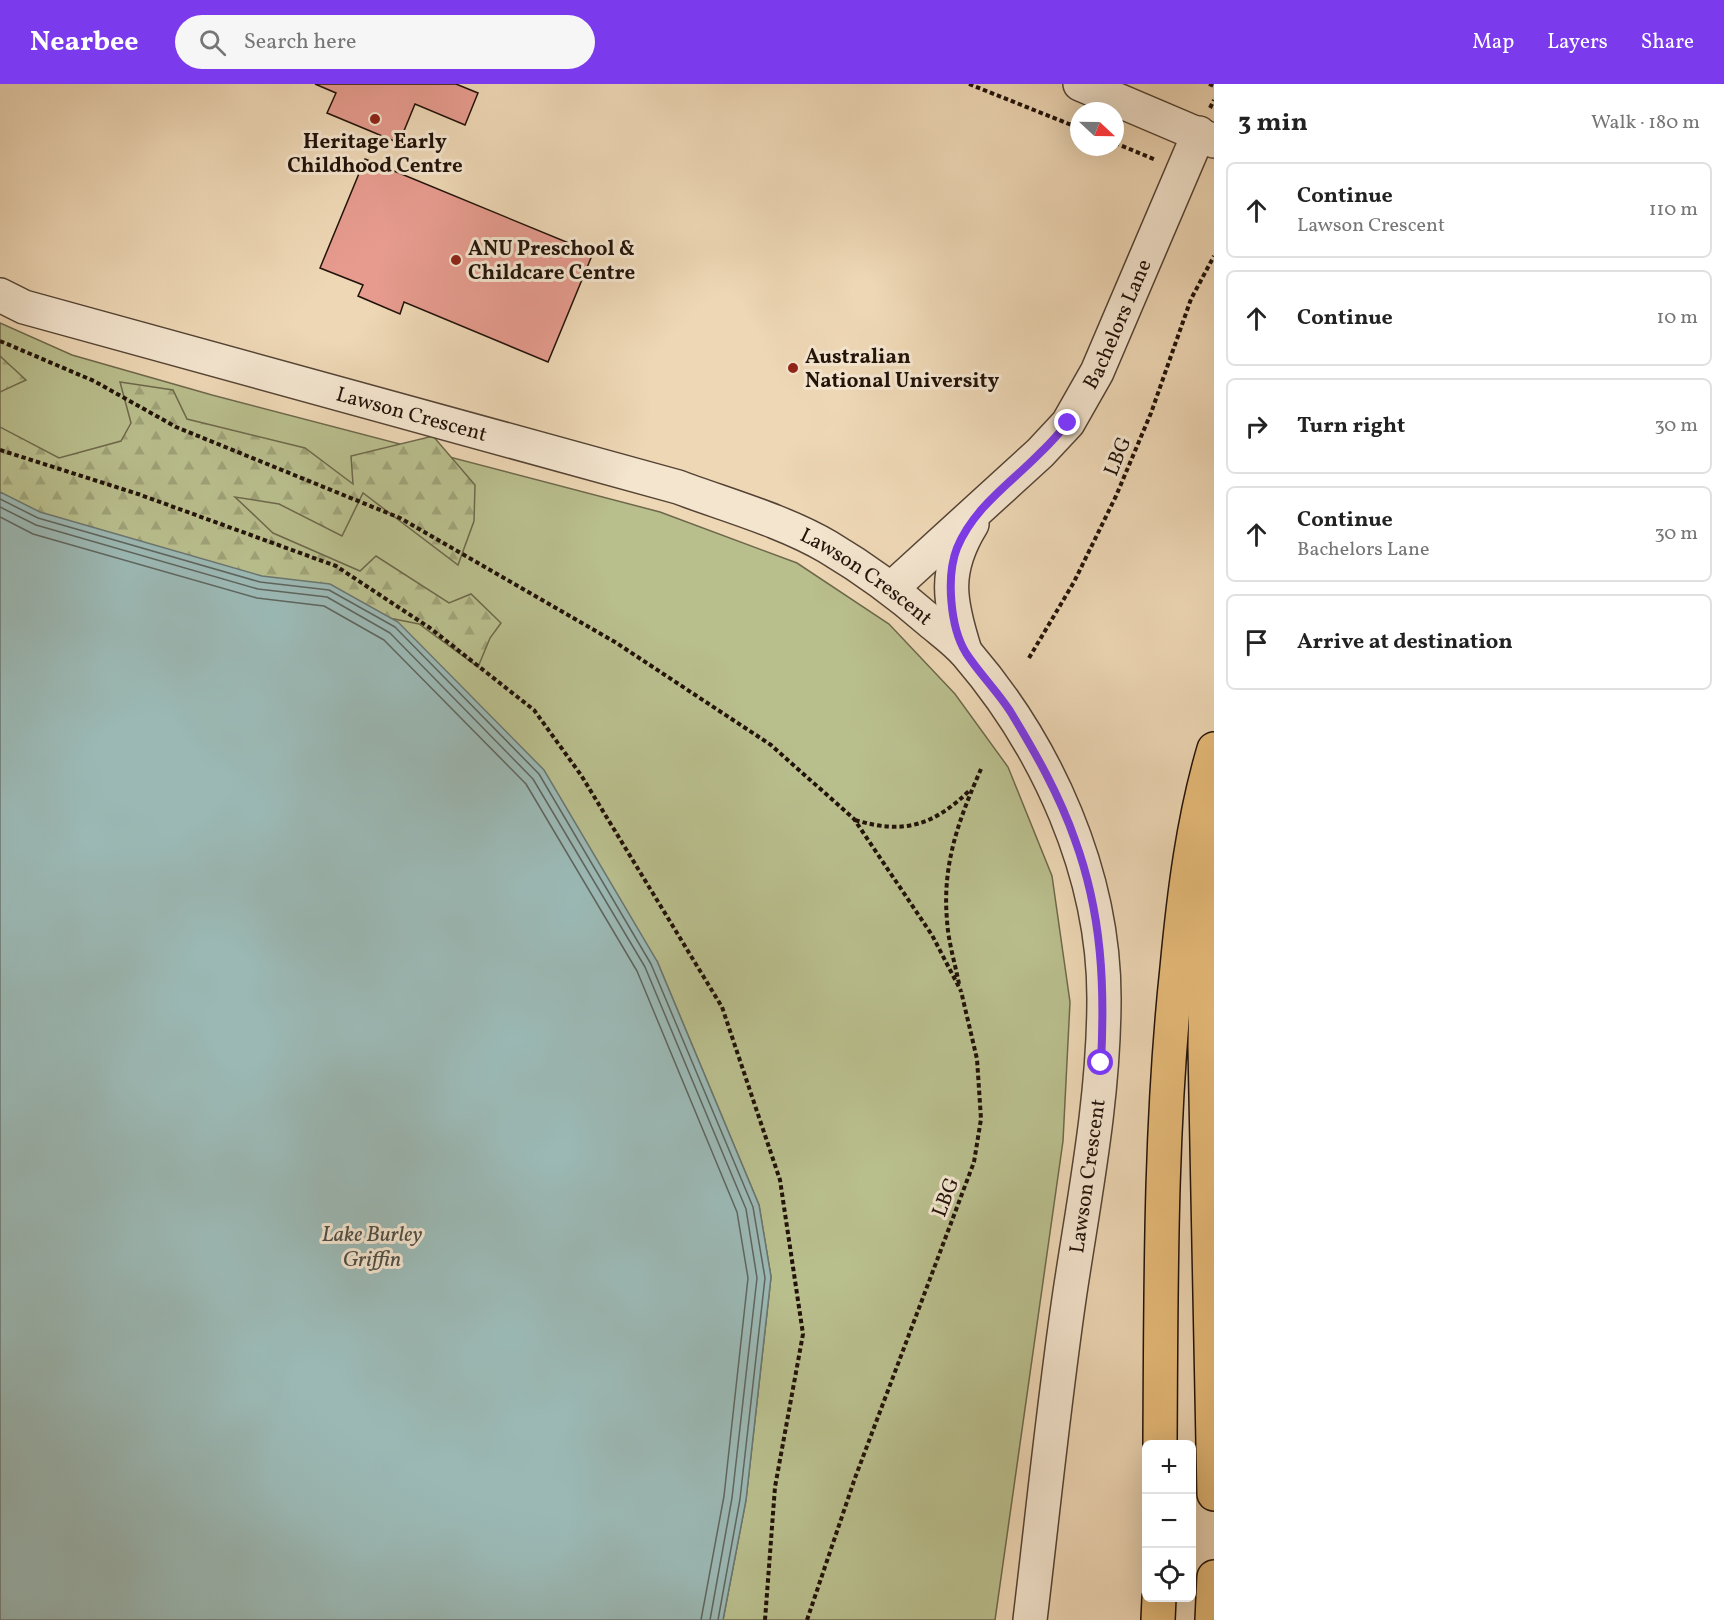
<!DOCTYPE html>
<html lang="en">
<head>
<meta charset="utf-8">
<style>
  :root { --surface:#fff; --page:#f6f6f6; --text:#222; --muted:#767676; --line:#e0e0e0; --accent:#7c3aed }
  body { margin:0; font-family:Vollkorn,serif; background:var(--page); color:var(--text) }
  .controls { position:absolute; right:18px; bottom:18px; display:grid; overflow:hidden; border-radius:9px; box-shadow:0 6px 24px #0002 }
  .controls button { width:54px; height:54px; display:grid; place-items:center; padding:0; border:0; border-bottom:2px solid var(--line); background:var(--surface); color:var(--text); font:30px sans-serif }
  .compass { position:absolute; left:1070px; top:18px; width:54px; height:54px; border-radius:50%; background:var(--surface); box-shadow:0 6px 24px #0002; rotate:112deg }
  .stop { position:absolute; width:18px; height:18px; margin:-14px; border:4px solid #7c3aed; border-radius:50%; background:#fff }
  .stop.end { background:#7c3aed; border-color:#fff; box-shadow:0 2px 6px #0008 }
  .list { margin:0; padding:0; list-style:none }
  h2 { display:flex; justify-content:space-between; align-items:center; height:78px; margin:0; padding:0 24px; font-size:26px }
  h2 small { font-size:20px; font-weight:400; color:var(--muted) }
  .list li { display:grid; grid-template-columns:39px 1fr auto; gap:18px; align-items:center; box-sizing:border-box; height:96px; margin:0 12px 12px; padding:0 12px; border:2px solid var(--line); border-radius:9px }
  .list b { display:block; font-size:22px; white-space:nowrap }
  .list p { margin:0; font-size:20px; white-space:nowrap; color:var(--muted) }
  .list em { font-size:20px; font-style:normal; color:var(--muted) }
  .icon { flex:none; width:33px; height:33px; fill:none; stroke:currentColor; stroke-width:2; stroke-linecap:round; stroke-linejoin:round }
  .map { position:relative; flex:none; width:1214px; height:1536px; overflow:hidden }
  header { display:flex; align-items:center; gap:36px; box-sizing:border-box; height:84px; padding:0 30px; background:var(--accent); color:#fff }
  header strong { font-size:28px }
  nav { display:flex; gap:33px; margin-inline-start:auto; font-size:21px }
  .search { width:420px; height:54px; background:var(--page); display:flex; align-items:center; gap:15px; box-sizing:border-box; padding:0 21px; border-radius:33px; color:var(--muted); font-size:22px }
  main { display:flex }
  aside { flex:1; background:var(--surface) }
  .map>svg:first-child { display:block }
  .green { fill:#b9be8d; stroke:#6d684b; stroke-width:1.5 }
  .forest { fill:url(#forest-firs); stroke:#6d684b; stroke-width:1.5 }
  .water { fill:#9bb8b4; stroke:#6a7670; stroke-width:1.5 }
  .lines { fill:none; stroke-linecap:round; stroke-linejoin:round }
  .shore { stroke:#5e655e; stroke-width:1.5 }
  .building { fill:#e69b8e; stroke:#211209; stroke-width:1.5 }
  .minor-casing { stroke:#544334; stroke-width:36 }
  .highway-casing { stroke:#211209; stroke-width:36 }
  .path { stroke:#211209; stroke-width:4; stroke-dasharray:4.5 3; stroke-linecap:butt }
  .minor { stroke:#f4e5cf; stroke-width:33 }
  .highway { stroke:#e7bc7a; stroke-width:33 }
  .route { stroke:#7c3aed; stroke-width:8 }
  .poi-dot { fill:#8f2418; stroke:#f4e5cf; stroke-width:2 }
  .labels { text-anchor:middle; stroke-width:6; stroke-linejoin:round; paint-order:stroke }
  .poi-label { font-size:21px; font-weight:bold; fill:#211209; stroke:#f4e5cf; text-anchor:start }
  .street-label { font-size:21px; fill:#211209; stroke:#f4e5cf }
  .water-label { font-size:22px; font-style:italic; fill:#4c4c45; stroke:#f4e5cf }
</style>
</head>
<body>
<header>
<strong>Nearbee</strong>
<div class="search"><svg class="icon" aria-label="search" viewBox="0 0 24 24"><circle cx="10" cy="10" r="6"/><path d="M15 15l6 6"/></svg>Search here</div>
<nav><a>Map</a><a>Layers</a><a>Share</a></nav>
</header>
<main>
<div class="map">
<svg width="1214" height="1536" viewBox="0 0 1214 1536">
  <defs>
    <pattern id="forest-firs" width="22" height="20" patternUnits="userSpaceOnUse" patternTransform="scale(1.5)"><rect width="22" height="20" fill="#b9be8d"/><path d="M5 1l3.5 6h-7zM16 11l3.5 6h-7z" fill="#9fa278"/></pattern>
  </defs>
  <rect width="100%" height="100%" fill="#eed7b5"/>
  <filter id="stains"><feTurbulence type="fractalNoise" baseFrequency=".00333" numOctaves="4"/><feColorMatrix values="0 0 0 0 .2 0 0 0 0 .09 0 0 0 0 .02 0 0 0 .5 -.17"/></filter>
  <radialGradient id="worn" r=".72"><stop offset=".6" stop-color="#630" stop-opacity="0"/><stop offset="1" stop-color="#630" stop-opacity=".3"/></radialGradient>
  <path class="green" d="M0,239L72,271L212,311L660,428L797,479L889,540L955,610L1008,683L1052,792L1070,918L1063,1057L995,1536H723L746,1416L771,1193L759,1121L657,877L0,408Z"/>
  <path class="forest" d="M0,272L26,296L0,308Z
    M120,298L173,306L187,335L305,364L353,400L351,372L433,352L475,401L474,437L458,481L363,409L342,452L279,420L235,413L273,449L360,487L376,472L449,519L471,510L501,539L490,554L478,583L419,540L359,528L0,432V343L59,374L121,357L131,339Z"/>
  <path class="water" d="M0,408L40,428L262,492L330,500L398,538L544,686L657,877L759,1121L771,1193L746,1416L723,1536H0Z"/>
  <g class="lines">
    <path class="shore" d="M0,415L38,434L260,498L329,506L395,543L539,690L651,880L753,1123L765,1194L740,1415L718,1536
      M0,423L36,441L258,505L327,513L390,549L533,695L645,883L746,1125L757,1194L732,1414L710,1536
      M0,433L33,450L257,514L324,522L384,556L526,700L637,887L737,1128L748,1194L724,1412L701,1536"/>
  </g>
  <path class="building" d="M315,0H456L478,9L465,41L415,20L399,59L327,29L336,9Z
    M365,75L593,169L548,278L404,218L400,230L358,212L363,201L320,184Z"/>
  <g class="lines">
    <defs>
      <g id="minor">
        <path d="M1080,0L1214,57"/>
        <path id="s1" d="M0,211L24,223L678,403C726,421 784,437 828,463C865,485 899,510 931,538C943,548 957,558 967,570C1047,663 1104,789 1104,914C1104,1014 1085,1109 1070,1208C1054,1317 1043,1427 1030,1536"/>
        <path id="s2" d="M892,504L1040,369L1068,339L1097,288L1199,49"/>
        <path d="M965,567C949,517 943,487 972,440"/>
      </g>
      <path id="highway" d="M1214,752L1207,855L1205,962L1214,1410
        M1160,1360C1161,1201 1160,1043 1177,884C1184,810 1193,736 1214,665
        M1158,1536L1159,1514
        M1212,1536L1214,1493"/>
    </defs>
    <use href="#minor" class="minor-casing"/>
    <use href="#highway" class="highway-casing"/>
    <path class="path" d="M969,0L1079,44
      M1209,0L1214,2
      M1210,24L1214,16
      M1115,59L1156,76
      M0,257L94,297L176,343L400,434L615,558L771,661L854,735L932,851L961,907
      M0,366L138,410L336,482L430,544L534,626L581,691L722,923L780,1096L803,1250L775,1403L765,1536
      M1029,574L1074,498L1116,412L1151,329L1191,215L1214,172
      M855,736C905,751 934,741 970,706
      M959,900C955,879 948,857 947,836C942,780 959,735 981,685
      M807,1536L855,1394L974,1078L981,1035L977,975L961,907"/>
    <use href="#minor" class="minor"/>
    <use href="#highway" class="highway"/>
  </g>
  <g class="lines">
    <path class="route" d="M1068,339C1059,349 1050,360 1040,369C1011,399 974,423 957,464C946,492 950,543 966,569C979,589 997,607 1010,627C1035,668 1059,710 1075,756C1102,830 1105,902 1101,979"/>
  </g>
  <g class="poi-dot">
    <circle cx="375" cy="35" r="6"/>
    <circle cx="456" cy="176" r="6"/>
    <circle cx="793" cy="284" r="6"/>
  </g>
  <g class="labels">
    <g class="poi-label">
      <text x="375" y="64" text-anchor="middle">Heritage Early<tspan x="375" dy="24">Childhood Centre</tspan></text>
      <text x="468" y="171">ANU Preschool &amp;<tspan x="468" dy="24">Childcare Centre</tspan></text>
      <text x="805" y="279">Australian<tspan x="805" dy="24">National University</tspan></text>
    </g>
    <g class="street-label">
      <text dy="7" stroke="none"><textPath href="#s2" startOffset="352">Bachelors Lane</textPath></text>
      <text dy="7" stroke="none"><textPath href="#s1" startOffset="429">Lawson Crescent</textPath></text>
      <text transform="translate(1117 372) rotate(-68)" y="7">LBG</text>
      <text dy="7" stroke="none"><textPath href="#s1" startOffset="915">Lawson Crescent</textPath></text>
      <text transform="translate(1087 1092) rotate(-82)" y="7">Lawson Crescent</text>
      <text transform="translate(945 1113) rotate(-69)" y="7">LBG</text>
    </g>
    <g class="water-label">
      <text x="372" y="1157">Lake Burley<tspan x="372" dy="25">Griffin</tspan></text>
    </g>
  </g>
  <rect width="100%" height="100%" filter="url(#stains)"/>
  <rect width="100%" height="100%" fill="url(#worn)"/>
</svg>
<div class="controls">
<button>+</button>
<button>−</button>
<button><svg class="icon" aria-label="locate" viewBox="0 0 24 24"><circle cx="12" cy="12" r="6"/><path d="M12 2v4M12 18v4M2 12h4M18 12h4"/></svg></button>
</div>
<svg class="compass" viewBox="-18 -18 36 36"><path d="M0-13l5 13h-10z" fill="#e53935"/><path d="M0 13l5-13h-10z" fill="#767676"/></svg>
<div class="stop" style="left:1101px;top:979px"></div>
<div class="stop end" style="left:1068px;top:339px"></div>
</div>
<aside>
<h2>3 min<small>Walk · 180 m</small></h2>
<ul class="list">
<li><svg class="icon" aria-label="ahead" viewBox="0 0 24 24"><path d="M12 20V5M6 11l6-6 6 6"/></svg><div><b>Continue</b><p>Lawson Crescent</p></div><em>110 m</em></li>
<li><svg class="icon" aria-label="ahead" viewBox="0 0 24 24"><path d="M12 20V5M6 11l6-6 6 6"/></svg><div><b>Continue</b></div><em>10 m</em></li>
<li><svg class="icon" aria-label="right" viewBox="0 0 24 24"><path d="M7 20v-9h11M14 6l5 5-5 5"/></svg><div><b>Turn right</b></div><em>30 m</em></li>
<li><svg class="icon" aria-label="ahead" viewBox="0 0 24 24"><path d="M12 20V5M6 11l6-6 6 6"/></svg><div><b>Continue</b><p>Bachelors Lane</p></div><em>30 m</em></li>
<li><svg class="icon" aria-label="arrive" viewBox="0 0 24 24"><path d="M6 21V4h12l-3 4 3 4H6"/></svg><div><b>Arrive at destination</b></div></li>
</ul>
</aside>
</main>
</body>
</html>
